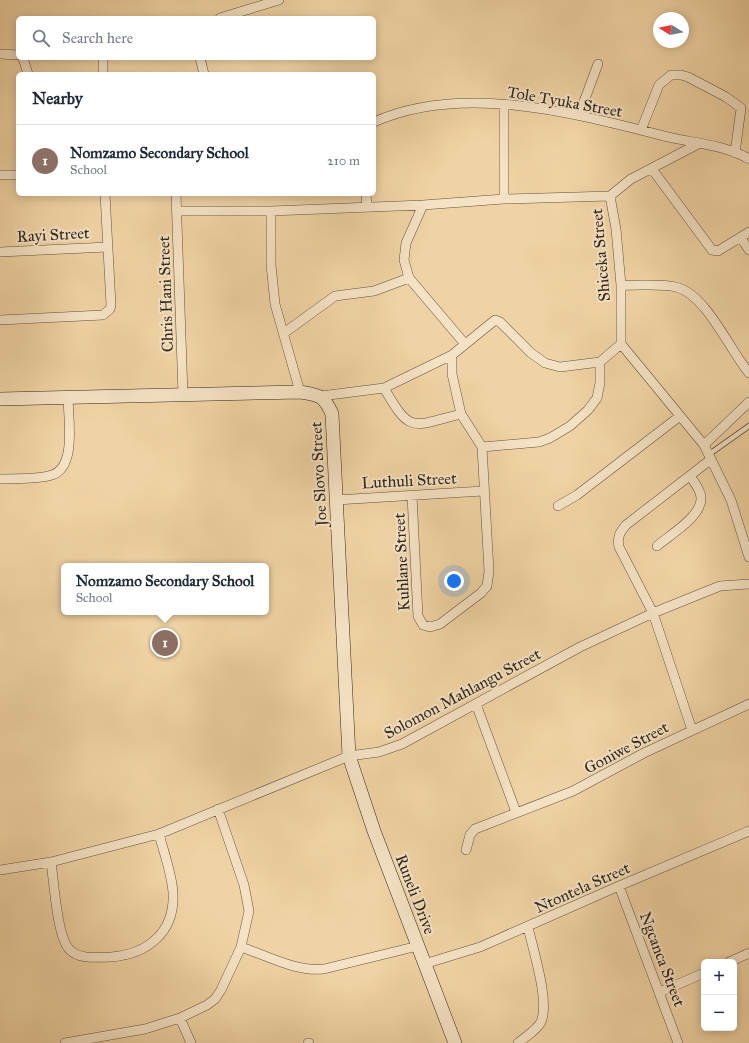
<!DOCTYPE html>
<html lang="en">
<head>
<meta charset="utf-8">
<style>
  :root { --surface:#fff; --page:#f6f6f7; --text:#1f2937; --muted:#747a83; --line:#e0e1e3; --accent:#ea580c }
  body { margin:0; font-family:"IM FELL Great Primer",serif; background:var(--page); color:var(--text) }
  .controls { position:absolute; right:12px; bottom:12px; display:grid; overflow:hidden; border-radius:6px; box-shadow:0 2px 10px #0003 }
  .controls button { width:36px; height:36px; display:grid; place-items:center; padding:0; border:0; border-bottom:1px solid var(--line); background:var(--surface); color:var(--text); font:20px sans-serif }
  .compass { position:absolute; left:653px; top:12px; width:36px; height:36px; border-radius:50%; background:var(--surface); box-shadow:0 2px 10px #0003; rotate:280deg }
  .you { position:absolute; left:454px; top:581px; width:14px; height:14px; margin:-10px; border:3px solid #fff; border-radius:50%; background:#1a73e8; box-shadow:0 0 0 6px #1a73e833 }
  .badge { display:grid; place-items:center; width:26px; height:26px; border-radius:50%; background:var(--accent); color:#fff; font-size:13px; font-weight:700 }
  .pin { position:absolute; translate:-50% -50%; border:2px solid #fff; box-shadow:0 1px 4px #0006 }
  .popup { position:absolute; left:61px; top:563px; width:208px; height:52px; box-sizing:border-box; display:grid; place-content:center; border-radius:6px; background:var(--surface); filter:drop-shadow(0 1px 3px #0005); font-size:13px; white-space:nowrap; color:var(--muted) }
  .popup b { font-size:15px; color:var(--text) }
  .popup::after { content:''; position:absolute; left:50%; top:100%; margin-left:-8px; border:8px solid transparent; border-top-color:var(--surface) }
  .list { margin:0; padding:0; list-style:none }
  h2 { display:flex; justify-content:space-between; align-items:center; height:52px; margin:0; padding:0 16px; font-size:17px }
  h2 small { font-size:13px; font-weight:400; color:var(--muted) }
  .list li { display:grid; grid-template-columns:26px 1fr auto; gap:12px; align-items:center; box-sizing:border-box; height:72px; padding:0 16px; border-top:1px solid var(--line) }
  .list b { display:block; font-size:15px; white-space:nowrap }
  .list p { margin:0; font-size:13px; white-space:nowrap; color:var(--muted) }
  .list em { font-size:13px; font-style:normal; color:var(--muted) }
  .icon { flex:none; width:22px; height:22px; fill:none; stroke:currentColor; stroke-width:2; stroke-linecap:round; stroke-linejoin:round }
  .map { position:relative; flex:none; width:749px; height:1043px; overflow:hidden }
  .search { position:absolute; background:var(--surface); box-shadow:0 2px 10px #0003; left:16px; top:16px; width:360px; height:44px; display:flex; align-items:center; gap:10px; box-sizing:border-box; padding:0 14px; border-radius:6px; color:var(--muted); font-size:15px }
  .panel { position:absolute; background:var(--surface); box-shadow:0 2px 10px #0003; left:16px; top:72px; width:360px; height:124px; border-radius:6px }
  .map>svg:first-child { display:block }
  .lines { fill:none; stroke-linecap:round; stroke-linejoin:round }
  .lane-casing { stroke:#60523e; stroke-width:6 }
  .street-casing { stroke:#60523e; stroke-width:10 }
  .secondary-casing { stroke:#30271c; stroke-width:14 }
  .lane { stroke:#f5e2c4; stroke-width:4.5 }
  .street { stroke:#f5e2c4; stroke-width:9 }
  .secondary { stroke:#f5e2c4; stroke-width:13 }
  .labels { text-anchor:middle; stroke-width:4; stroke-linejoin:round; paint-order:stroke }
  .street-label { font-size:16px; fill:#30271c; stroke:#f5e2c4 }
</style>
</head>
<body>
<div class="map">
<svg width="749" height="1043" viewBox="0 0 749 1043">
  <rect width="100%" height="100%" fill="#f0d3a4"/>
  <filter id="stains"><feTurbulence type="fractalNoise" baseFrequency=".005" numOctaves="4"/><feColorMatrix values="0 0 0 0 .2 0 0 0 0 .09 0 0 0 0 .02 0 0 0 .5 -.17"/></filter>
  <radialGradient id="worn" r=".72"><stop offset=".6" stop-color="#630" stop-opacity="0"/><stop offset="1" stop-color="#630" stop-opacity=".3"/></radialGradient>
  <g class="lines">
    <defs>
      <path id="lane" d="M708,455L749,426"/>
      <path id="street" d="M220,18L279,0
        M0,54L18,55
        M23,58L28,74
        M200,58L204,74
        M103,74V58
        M579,115L598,64
        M374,122C464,82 577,114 668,137C694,143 725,145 749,159
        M641,130L659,85L671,75H681L688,77L726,97L741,108L735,153
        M652,169L712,250L718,251L749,232
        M0,175H18
        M176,194L183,394
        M366,194L367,207
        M610,196L616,229L621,285V344L704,445L731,500L749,557
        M610,196L631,179L698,144
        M504,199V104
        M423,205L406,243L404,260L409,278L465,344
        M177,211H271L423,205L504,199L610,196
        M271,211V265L275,304L300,392
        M741,238L749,250
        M0,252L108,247
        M621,285C639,286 659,283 676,287C706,294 729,349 749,373
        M0,320L103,315L110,309L111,305L105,194
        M284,333L335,296L374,291L409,278
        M384,388C411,435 412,426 461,414
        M321,396L384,388L452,355L495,320L500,322L531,353L545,363L560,367L600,362L621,344
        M704,445L749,402
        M482,447L539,442L550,438L570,426L588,410L597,398L600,383V362
        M0,479C17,478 36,480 52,475C77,467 68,418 68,396
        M412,495L418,616L423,625L430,627L440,624L481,593L487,586L489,571L482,447L461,414L452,374V355
        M336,500L483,491
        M558,506L577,495L680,416
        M657,546C670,535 702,516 701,498C701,490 694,482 690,476
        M476,704L516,812
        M692,730L653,613L619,547C617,537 620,532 626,525L710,460
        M466,850L470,835L475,829L573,791L644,753L749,704
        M51,862C54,882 57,938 70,950C80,960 99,957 111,957C148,954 175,932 173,893C172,874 164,853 159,834
        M0,870L51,862L159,834L349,756L379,752L402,744L580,647L653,613L710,590L720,586L749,584
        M619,886L678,1043
        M241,947C268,956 296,972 324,969L418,946
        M729,962L749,953
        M424,964L480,947L619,886L749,831
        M660,992L704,973
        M180,1018L191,1043
        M65,1043L145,1029L180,1018L207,1005L215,999L221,990L241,947L249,911L244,885L218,809
        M308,1043H309
        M518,1043C525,1037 536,1031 541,1022C550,1002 533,950 528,927"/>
      <path id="secondary" d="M0,399L300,392C319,395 324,395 332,414L349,756L374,831L455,1043"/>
    </defs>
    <use href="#lane" class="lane-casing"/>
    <use href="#street" class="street-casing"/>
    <use href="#secondary" class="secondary-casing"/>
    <use href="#lane" class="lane"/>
    <use href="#street" class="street"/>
    <use href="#secondary" class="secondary"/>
  </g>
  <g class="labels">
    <g class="street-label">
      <text transform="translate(565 101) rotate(10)" y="6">Tole Tyuka Street</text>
      <text transform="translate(53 234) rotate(-3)" y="6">Rayi Street</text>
      <text transform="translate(600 255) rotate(-95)" y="6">Shiceka Street</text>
      <text transform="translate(165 294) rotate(-92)" y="6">Chris Hani Street</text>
      <text transform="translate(318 474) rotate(-93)" y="6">Joe Slovo Street</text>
      <text transform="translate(409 480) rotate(-3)" y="6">Luthuli Street</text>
      <text transform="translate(401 562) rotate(-93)" y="6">Kuhlane Street</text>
      <text transform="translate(462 693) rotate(-28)" y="6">Solomon Mahlangu Street</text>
      <text transform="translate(626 747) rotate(-28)" y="6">Goniwe Street</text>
      <text transform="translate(582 887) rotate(-24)" y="6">Ntontela Street</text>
      <text transform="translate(416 894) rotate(69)" y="6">Runeli Drive</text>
      <text transform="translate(663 959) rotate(69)" y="6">Ngcanca Street</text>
    </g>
  </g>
  <rect width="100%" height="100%" filter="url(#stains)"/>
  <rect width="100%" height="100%" fill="url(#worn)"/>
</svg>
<div class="controls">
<button>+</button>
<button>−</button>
</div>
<svg class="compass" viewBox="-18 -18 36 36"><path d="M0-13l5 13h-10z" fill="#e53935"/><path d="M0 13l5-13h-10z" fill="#747a83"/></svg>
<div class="you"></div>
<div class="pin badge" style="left:165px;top:643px;background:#8d6e63">1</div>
<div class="popup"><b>Nomzamo Secondary School</b>School</div>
<div class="search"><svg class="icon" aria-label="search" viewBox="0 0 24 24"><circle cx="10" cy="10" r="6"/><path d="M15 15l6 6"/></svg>Search here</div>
<section class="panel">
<h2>Nearby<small></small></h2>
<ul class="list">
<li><span class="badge" style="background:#8d6e63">1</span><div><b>Nomzamo Secondary School</b><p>School</p></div><em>210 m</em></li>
</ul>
</section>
</div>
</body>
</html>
